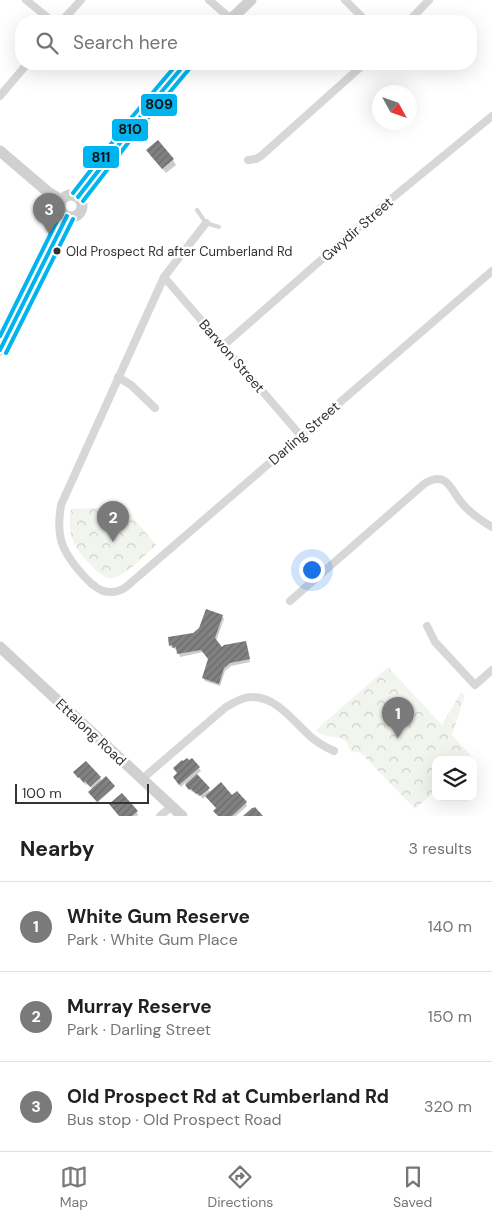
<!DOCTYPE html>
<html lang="en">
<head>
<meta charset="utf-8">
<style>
  :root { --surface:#fff; --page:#f6f6f6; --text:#202124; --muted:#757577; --line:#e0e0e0; --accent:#7a7a7a }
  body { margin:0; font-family:"DM Sans",sans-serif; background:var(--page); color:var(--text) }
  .controls { position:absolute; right:15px; bottom:15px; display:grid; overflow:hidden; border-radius:10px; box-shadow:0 5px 20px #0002 }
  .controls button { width:45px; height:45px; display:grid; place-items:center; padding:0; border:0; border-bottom:1px solid var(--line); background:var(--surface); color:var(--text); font:25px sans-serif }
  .compass { position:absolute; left:372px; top:85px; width:45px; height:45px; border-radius:50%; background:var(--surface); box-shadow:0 5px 20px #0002; rotate:130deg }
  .scale { position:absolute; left:15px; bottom:12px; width:134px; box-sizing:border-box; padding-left:5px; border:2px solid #333; border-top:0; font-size:14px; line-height:18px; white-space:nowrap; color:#333; -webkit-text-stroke:4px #fff; paint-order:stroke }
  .you { position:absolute; left:311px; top:569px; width:18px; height:18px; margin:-12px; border:4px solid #fff; border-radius:50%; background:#1a73e8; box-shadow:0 0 0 8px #1a73e833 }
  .badge { display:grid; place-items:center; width:32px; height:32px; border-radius:50%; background:var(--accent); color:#fff; font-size:16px; font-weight:700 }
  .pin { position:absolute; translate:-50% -41px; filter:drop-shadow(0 1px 2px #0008) }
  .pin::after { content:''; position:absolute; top:26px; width:18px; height:15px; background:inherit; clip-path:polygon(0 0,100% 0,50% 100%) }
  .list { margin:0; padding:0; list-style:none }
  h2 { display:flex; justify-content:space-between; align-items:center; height:65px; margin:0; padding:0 20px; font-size:21px }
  h2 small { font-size:16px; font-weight:400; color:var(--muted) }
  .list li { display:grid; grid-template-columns:32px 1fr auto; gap:15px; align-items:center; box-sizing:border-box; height:90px; padding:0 20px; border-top:1px solid var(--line) }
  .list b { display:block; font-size:19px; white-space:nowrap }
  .list p { margin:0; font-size:16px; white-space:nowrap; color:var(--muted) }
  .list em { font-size:16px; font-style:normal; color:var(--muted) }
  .icon { flex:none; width:28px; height:28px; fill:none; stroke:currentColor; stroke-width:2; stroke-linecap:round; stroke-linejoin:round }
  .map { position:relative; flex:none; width:492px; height:816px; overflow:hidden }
  .search { position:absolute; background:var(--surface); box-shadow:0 5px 20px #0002; left:15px; right:15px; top:15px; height:55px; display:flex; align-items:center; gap:12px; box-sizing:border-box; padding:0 18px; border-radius:20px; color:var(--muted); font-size:19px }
  .sheet { height:335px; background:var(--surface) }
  nav { display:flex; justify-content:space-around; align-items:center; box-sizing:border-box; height:70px; border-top:1px solid var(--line); background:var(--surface); font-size:14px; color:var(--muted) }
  nav a { display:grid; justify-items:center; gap:2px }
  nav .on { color:var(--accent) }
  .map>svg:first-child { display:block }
  .park { fill:url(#park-crowns) }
  .shadow { fill:#0003 }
  .building { fill:url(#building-hatch) }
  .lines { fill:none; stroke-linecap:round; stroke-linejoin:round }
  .lane { stroke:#d7d7d7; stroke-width:4 }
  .street { stroke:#d7d7d7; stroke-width:8 }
  .secondary { stroke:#d0d0d0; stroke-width:11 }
  .bus-1-casing { stroke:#fff; stroke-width:8 }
  .bus-2-casing { stroke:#fff; stroke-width:8 }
  .bus-3-casing { stroke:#fff; stroke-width:8 }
  .bus-1 { stroke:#00b5ef; stroke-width:4 }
  .bus-2 { stroke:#00b5ef; stroke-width:4 }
  .bus-3 { stroke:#00b5ef; stroke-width:4 }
  .bus-dot { fill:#333; stroke:#fff; stroke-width:2 }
  .labels { text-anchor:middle; stroke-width:5; stroke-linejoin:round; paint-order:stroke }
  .bus-label { font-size:13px; fill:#333; stroke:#fff; text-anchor:start }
  .street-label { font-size:14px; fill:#333; stroke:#fff }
  .line-badge { stroke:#fff; stroke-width:2 }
  .pale-badge-label { font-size:14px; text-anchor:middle; font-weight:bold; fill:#111 }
</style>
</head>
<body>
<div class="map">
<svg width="492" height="816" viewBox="0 0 492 816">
  <defs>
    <pattern id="park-crowns" width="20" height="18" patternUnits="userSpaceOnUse" patternTransform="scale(1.25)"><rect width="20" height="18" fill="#f1f5ed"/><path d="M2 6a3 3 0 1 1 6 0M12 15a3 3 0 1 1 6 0" fill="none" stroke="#cfd2cc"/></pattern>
    <pattern id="building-hatch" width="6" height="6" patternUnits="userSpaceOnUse" patternTransform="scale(1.25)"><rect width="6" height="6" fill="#818181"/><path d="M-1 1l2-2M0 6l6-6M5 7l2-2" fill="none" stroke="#6a6a6a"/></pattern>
  </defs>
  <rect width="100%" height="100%" fill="#fff"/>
  <path class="park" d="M124,507L156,545C147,553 124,577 113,578C106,579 101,574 96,570C76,551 66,538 71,509Z
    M388,667L442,725L461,692L465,695L452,735L473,758L471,760H436V790L415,809L361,753L350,751C345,729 329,743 316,730Z"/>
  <path class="shadow" d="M150,155L173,160L176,165L166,173Z
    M222,616L224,619L216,641L222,649L245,642L247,645L250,662L231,666L225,671L220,686L205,681L203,678L209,659L203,652L180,657L178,650H176L174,648H172L170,645L194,634Z
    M192,759L201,771L196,775L211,793L232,796L246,803L247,806L236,816H219L217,809L206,795L203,799L200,795L198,796L194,791L192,792L185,783L181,787L176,780Z
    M76,775L100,778L102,781L106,778L114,788L98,802L90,793L93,790L88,784L86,785Z
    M137,812L138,815L137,816H120Z"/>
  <path class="building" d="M158,140L174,159L162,169L146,150Z
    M206,609L223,615L215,638L222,647L224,645L246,641L250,659L230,663L224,668L219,684L202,678L208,659L201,650L177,654L176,647L173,648L172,645L169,646L168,637L193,633L199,628Z
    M187,758L189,760L192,758L200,767L179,785L173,777L177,773L173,768L182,760L183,761Z
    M86,761L101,777L90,787L85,781L84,783L79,777L78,778L73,772Z
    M197,774L210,788L200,796L197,793L196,794L191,789L189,790L185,785Z
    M106,776L115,786L97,802L88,792Z
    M221,782L232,795L237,791L247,802L232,816H218L213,811L216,808L205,796Z
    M122,793L138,811L132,816H119L109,804Z
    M255,807L263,816H243L252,808H253Z"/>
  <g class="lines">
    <path class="lane" d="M197,210L206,223L219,227"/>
    <path class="street" d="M26,0L52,21
      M209,0L231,19
      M345,0L366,21
      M62,21L81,0
      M409,21L429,0
      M0,96L27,64
      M248,160L256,159L261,156L364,64
      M206,223L164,277L61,505C59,517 58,528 61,540C65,556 88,585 103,591C111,593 119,592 126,587L492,271
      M164,277L301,436
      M224,345L385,204L492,116
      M118,377L131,385L155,408
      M290,601L424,484C430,480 436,477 443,480C451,484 455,495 461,502C469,512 480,520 492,527
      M427,626L435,642L475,685L492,670
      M142,779L226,707C233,703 242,697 251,697C276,696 293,721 311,737C318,743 325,747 334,751
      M160,816L172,806"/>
    <path class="secondary" d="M229,21L251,0
      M0,151L48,192L61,200
      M60 206a11 11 0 1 1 22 0a11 11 0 1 1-22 0Z
      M78,197L90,181L137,121L185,64
      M0,350L67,216
      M0,647L182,816"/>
    <defs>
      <path id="bus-1" d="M78,197L137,121L185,64
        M0,350L67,216"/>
      <path id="bus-2" d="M83,201L142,125L190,68
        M6,353L73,219"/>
      <path id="bus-3" d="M73,193L132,117L177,64
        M0,336L61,213"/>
    </defs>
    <use href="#bus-1" class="bus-1-casing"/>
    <use href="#bus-2" class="bus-2-casing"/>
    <use href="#bus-3" class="bus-3-casing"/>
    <use href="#bus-1" class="bus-1"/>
    <use href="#bus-2" class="bus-2"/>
    <use href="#bus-3" class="bus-3"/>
  </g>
  <circle class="bus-dot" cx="57" cy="251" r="4.5"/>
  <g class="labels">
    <g class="bus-label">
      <text x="66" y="256">Old Prospect Rd after Cumberland Rd</text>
    </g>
    <g class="street-label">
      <text transform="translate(357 229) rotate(-41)" y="5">Gwydir Street</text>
      <text transform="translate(232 356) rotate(49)" y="5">Barwon Street</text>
      <text transform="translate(304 433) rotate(-41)" y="5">Darling Street</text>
      <text transform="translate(91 732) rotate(43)" y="5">Ettalong Road</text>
    </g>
  </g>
  <g class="line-badge">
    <rect x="140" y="93" width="38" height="24" rx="5" fill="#00b5ef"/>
    <rect x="111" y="118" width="38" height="24" rx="5" fill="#00b5ef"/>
    <rect x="82" y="145" width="38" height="24" rx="5" fill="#00b5ef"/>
  </g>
  <g class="pale-badge-label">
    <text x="159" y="109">809</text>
    <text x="130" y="134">810</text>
    <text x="101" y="162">811</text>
  </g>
</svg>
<div class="controls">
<button><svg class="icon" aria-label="layers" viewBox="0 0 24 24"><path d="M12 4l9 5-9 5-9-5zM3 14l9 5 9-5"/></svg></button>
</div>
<svg class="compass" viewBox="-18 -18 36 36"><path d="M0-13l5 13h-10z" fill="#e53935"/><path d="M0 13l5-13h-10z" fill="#757577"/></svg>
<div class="scale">100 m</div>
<div class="you"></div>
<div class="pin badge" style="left:398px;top:738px">1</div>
<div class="pin badge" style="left:113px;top:542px">2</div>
<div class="pin badge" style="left:49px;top:234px">3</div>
<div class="search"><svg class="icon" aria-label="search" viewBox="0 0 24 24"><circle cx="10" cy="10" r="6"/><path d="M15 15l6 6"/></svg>Search here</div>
</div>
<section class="sheet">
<h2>Nearby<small>3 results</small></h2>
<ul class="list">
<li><span class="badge">1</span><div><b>White Gum Reserve</b><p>Park · White Gum Place</p></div><em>140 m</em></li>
<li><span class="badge">2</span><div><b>Murray Reserve</b><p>Park · Darling Street</p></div><em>150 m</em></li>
<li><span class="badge">3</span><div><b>Old Prospect Rd at Cumberland Rd</b><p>Bus stop · Old Prospect Road</p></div><em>320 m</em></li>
</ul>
</section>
<nav>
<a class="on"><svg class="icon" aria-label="map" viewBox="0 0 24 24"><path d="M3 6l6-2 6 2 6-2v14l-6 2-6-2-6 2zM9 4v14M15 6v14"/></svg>Map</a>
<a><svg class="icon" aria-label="directions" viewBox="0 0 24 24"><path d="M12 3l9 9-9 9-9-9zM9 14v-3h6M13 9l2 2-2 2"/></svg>Directions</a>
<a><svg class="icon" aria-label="saved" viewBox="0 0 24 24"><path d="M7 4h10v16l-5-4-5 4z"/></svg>Saved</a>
</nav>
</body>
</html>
